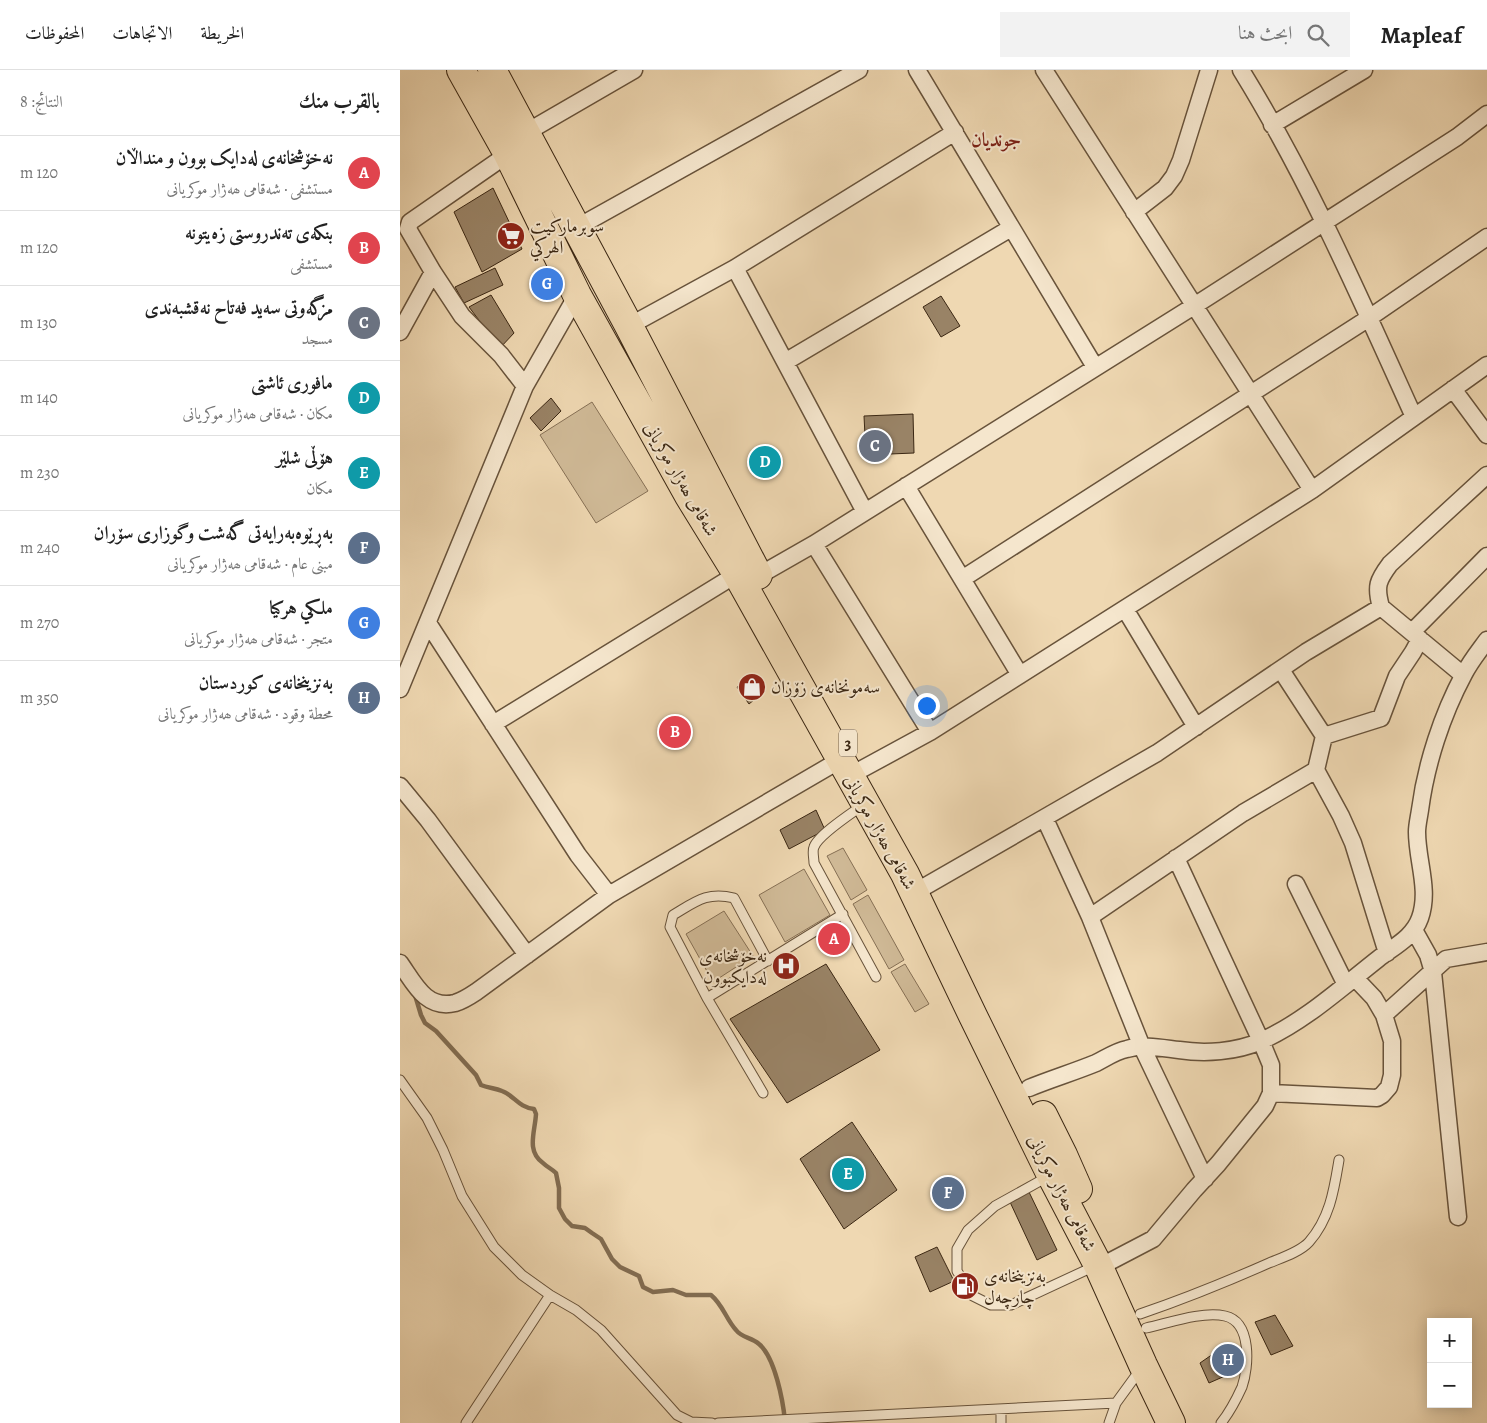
<!DOCTYPE html>
<html lang="ar">
<head>
<meta charset="utf-8">
<style>
  :root { --surface:#fff; --page:#f2f2f2; --text:#222; --muted:#767676; --line:#e0e0e0; --accent:#b45309 }
  body { margin:0; font-family:Alegreya,Amiri,serif; background:var(--page); color:var(--text); direction:rtl }
  .controls { position:absolute; right:15px; bottom:15px; display:grid; overflow:hidden; border-radius:0px; box-shadow:0 2px 12px #0003 }
  .controls button { width:45px; height:45px; display:grid; place-items:center; padding:0; border:0; border-bottom:1px solid var(--line); background:var(--surface); color:var(--text); font:25px sans-serif }
  .you { position:absolute; left:526px; top:635px; width:18px; height:18px; margin:-12px; border:4px solid #fff; border-radius:50%; background:#1a73e8; box-shadow:0 0 0 8px #1a73e833 }
  .badge { display:grid; place-items:center; width:32px; height:32px; border-radius:50%; background:var(--accent); color:#fff; font-size:16px; font-weight:700 }
  .pin { position:absolute; translate:-50% -50%; border:2px solid #fff; box-shadow:0 1px 5px #0006 }
  .list { margin:0; padding:0; list-style:none }
  h2 { display:flex; justify-content:space-between; align-items:center; height:65px; margin:0; padding:0 20px; font-size:21px }
  h2 small { font-size:16px; font-weight:400; color:var(--muted) }
  .list li { display:grid; grid-template-columns:32px 1fr auto; gap:15px; align-items:center; box-sizing:border-box; height:75px; padding:0 20px; border-top:1px solid var(--line) }
  .list b { display:block; font-size:19px; white-space:nowrap }
  .list p { margin:0; font-size:16px; white-space:nowrap; color:var(--muted) }
  .list em { font-size:16px; font-style:normal; color:var(--muted) }
  .icon { flex:none; width:28px; height:28px; fill:none; stroke:currentColor; stroke-width:2; stroke-linecap:round; stroke-linejoin:round }
  .map { position:relative; flex:none; width:1087px; height:1353px; overflow:hidden; direction:ltr }
  header { display:flex; align-items:center; gap:30px; box-sizing:border-box; height:70px; padding:0 25px; background:var(--surface); border-bottom:1px solid var(--line) }
  header strong { font-size:24px }
  nav { display:flex; gap:28px; margin-inline-start:auto; font-size:18px }
  .search { width:350px; height:45px; background:var(--page); display:flex; align-items:center; gap:12px; box-sizing:border-box; padding:0 18px; border-radius:0px; color:var(--muted); font-size:19px }
  main { display:flex }
  aside { flex:1; background:var(--surface) }
  .map>svg:first-child { display:block }
  .green { fill:#d0ba97; stroke:#867055 }
  .lines { fill:none; stroke-linecap:round; stroke-linejoin:round }
  .stream { stroke:#826d52; stroke-width:4.5 }
  .building { fill:#998366; stroke:#3b2713 }
  .service-casing { stroke:#68533b; stroke-width:11 }
  .minor-casing { stroke:#68533b; stroke-width:19 }
  .trunk-casing { stroke:#3b2713; stroke-width:30 }
  .service { stroke:#f5e6cd; stroke-width:9 }
  .minor { stroke:#f5e6cd; stroke-width:16 }
  .trunk { stroke:#efd8b2; stroke-width:28 }
  .labels { text-anchor:middle; stroke-width:4; stroke-linejoin:round; paint-order:stroke }
  .shield { fill:#f5e6cd; stroke:#73604b; stroke-width:1 }
  .shield-label { font-size:16px; font-weight:bold; fill:#3b2713 }
  .poi-label { font-size:18px; fill:#3b2713; stroke:#f5e6cd; text-anchor:start }
  .street-label { font-size:18px; fill:#3b2713; stroke:#f5e6cd }
  .neighbourhood-label { font-size:19px; font-weight:bold; fill:#7a1f14; stroke:#f5e6cd }
</style>
</head>
<body>
<header>
<strong>Mapleaf</strong>
<div class="search"><svg class="icon" aria-label="search" viewBox="0 0 24 24"><circle cx="10" cy="10" r="6"/><path d="M15 15l6 6"/></svg>ابحث هنا</div>
<nav><a>الخريطة</a><a>الاتجاهات</a><a>المحفوظات</a></nav>
</header>
<main>
<div class="map">
<svg width="1087" height="1353" viewBox="0 0 1087 1353">
  <rect width="100%" height="100%" fill="#efd8b2"/>
  <filter id="stains"><feTurbulence type="fractalNoise" baseFrequency=".004" numOctaves="4"/><feColorMatrix values="0 0 0 0 .2 0 0 0 0 .09 0 0 0 0 .02 0 0 0 .5 -.17"/></filter>
  <radialGradient id="worn" r=".72"><stop offset=".6" stop-color="#630" stop-opacity="0"/><stop offset="1" stop-color="#630" stop-opacity=".3"/></radialGradient>
  <path class="green" d="M192,332L248,421L196,453L140,365Z
    M443,778L467,820L451,830L427,786Z
    M404,799L430,845L385,872L359,825Z
    M468,825L504,890L489,899L453,834Z
    M324,841L353,886L313,912L286,864Z
    M505,894L529,934L515,942L491,902Z"/>
  <g class="lines">
    <path class="stream" d="M15,925L21,945L25,953L36,961L76,1005L81,1015C88,1018 95,1018 102,1021C115,1026 118,1037 134,1039L136,1044C135,1062 126,1081 143,1093C147,1097 152,1099 156,1103L159,1118V1138L165,1149L172,1156L185,1158L192,1163L201,1169L212,1189L220,1197L239,1206L243,1217L253,1222L273,1220L286,1225H311C323,1235 326,1249 336,1260C342,1268 351,1267 359,1274C375,1287 383,1331 385,1351"/>
  </g>
  <path class="building" d="M93,118L122,179L82,202L54,142Z
    M95,198L103,215L64,233L55,217Z
    M91,225L114,263L100,278L69,237Z
    M541,226L560,256L541,267L523,237Z
    M151,328L161,341L141,361L130,348Z
    M513,344L514,383L466,385L464,346Z
    M348,609L360,625L349,634L337,617Z
    M416,740L425,760L389,779L380,760Z
    M426,894L480,980L387,1033L330,949Z
    M452,1052L497,1120L444,1159L400,1089Z
    M629,1122L657,1180L637,1190L610,1132Z
    M537,1177L554,1211L530,1222L515,1187Z
    M875,1245L893,1276L871,1285L855,1252Z
    M813,1284L825,1306L809,1313L800,1293Z"/>
  <g class="lines">
    <defs>
      <path id="service" d="M463,735C452,743 418,765 414,777C412,781 414,788 414,793L476,907
        M307,928L443,844
        M0,1010L27,1048L43,1080L62,1126L94,1177L122,1205L150,1225L176,1240L201,1260L277,1345L291,1352L312,1353
        M363,1023L307,928L270,857L273,845C295,832 307,821 334,828L368,891
        M649,1106L595,1136L568,1160L557,1179V1201L573,1226L591,1235H611L695,1196
        M740,1244C784,1229 826,1212 869,1193C881,1188 900,1182 909,1172C930,1148 934,1120 939,1090
        M746,1258C769,1253 802,1241 825,1246C852,1252 849,1297 842,1317C837,1328 829,1343 821,1353
        M601,1339V1353
        M66,1353L150,1225
        M318,1353L716,1333
        M709,1353L716,1333L740,1300"/>
      <path id="minor" d="M517,0L695,297
        M644,0L912,420
        M841,0C909,110 961,230 1014,347
        M872,55L964,0
        M127,62L234,0
        M108,84L10,152L8,159L33,202L62,246L101,285L125,316
        M734,142L765,118L774,106L781,90L809,0
        M176,158L459,0
        M335,198L465,442
        M229,256L335,198L555,62
        M0,262L33,202
        M385,292L611,158
        M1053,319L1087,365
        M506,416L620,605
        M414,474L530,662
        M358,506L414,474L794,236L1057,67L1087,44
        M562,509L969,248L1087,167
        M725,539L796,657
        M28,553L178,785L209,825L440,690
        M1012,562L1087,486
        M881,600L924,666L916,700L941,746L953,773L987,883
        M1063,605L981,537C975,516 978,510 990,494L1087,405
        M0,619L125,316L177,225
        M93,654L337,504
        M924,666L981,648L997,606L1013,582L1020,569
        M462,699L530,662L912,420L1087,295
        M0,716L28,750L127,885
        M645,749L690,847L742,977L805,1109
        M896,814L946,915
        M524,817L757,683L906,582L981,537
        M690,847L843,743L916,700
        M1014,860L1028,885L1033,902L1058,1147
        M0,893C14,913 26,940 55,933C62,931 70,926 76,922L209,825
        M984,945L1046,889L1087,882
        M629,1018C651,1009 674,1002 696,993C706,988 716,981 727,979C744,974 762,978 779,980C805,984 836,982 861,971C904,952 941,918 978,889C993,877 1013,868 1020,848C1030,820 1017,791 1017,762C1017,755 1019,747 1020,740C1026,694 1042,645 1064,604C1070,592 1079,581 1087,570
        M871,1023L977,1028L982,1025L989,1017L992,1005V971L984,945L974,928L955,908
        M709,1192L753,1169L794,1120L818,1094L865,1036L871,1023V995L861,971L776,788"/>
      <path id="trunk" d="M61,0L108,84L177,225L289,426L337,504L505,804L573,946L651,1105L698,1195L743,1295L771,1353
        M92,0L229,256L358,505
        M643,1045L663,1085L678,1119"/>
    </defs>
    <use href="#service" class="service-casing"/>
    <use href="#minor" class="minor-casing"/>
    <use href="#trunk" class="trunk-casing"/>
    <use href="#service" class="service"/>
    <use href="#minor" class="minor"/>
    <use href="#trunk" class="trunk"/>
  </g>
  <defs>
    <symbol id="supermarket-disc" viewBox="-11 -11 22 22"><circle r="9.5" fill="#8f2418" stroke="#f5e6cd"/><path d="M-6-5.5h2.5l.6 2H6L4.5 2H-2.5L-4.4-4H-6ZM-1.5 3.2a1.3 1.3 0 1 0 .1 0ZM3 3.2a1.3 1.3 0 1 0 .1 0Z" fill="#fff"/></symbol>
    <symbol id="shop-disc" viewBox="-11 -11 22 22"><circle r="9.5" fill="#8f2418" stroke="#f5e6cd"/><path d="M-5-2.5h2.3a2.7 3.5 0 0 1 5.4 0H5L5.5 6h-11ZM-1.5-2.5h3a1.5 2.3 0 0 0-3 0Z" fill="#fff"/></symbol>
    <symbol id="hospital-disc" viewBox="-11 -11 22 22"><circle r="9.5" fill="#8f2418" stroke="#f5e6cd"/><path d="M-5-5h3v3.5h4V-5h3V5h-3V1.5h-4V5h-3Z" fill="#fff"/></symbol>
    <symbol id="fuel-disc" viewBox="-11 -11 22 22"><circle r="9.5" fill="#8f2418" stroke="#f5e6cd"/><path d="M-5.5-6h7V0h2V4h1.3V-2.5L3-4.5l.8-.8L6-3V5H2.5V1h-1V6h-7ZM-4.2-4.7v3.2H.2V-4.7Z" fill="#fff"/></symbol>
  </defs>
  <g fill-rule="evenodd">
    <use href="#supermarket-disc" x="95" y="150" width="32" height="32"/>
    <use href="#shop-disc" x="336" y="601" width="32" height="32"/>
    <use href="#hospital-disc" x="370" y="880" width="32" height="32"/>
    <use href="#fuel-disc" x="549" y="1200" width="32" height="32"/>
  </g>
  <g class="labels">
    <rect class="shield" x="439" y="659.5" width="18" height="27" rx="4"/>
    <g class="shield-label">
      <text x="448" y="679">3</text>
    </g>
    <g class="poi-label">
      <text x="130" y="162">سوبرماركيت<tspan x="130" dy="21">الهركي</tspan></text>
      <text x="371" y="623">سەمونخانەی زۆزان</text>
      <text x="367" y="892" text-anchor="end">نەخۆشخانەی<tspan x="367" dy="21">لەدایکبوون</tspan></text>
      <text x="584" y="1212">بەنزینخانەی<tspan x="584" dy="21">چارچەل</tspan></text>
    </g>
    <g class="street-label">
      <text transform="translate(281 409) rotate(60)" y="6">شەقامی ھەژار موکریانی</text>
      <text transform="translate(480 762) rotate(61)" y="6">شەقامی ھەژار موکریانی</text>
      <text transform="translate(662 1123) rotate(63)" y="6">شەقامی ھەژار موکریانی</text>
    </g>
    <g class="neighbourhood-label">
      <text x="596" y="76">جوندیان</text>
    </g>
  </g>
  <rect width="100%" height="100%" filter="url(#stains)"/>
  <rect width="100%" height="100%" fill="url(#worn)"/>
</svg>
<div class="controls">
<button>+</button>
<button>−</button>
</div>
<div class="you"></div>
<div class="pin badge" style="left:434px;top:869px;background:#e0444e">A</div>
<div class="pin badge" style="left:275px;top:662px;background:#e0444e">B</div>
<div class="pin badge" style="left:475px;top:376px;background:#6b7280">C</div>
<div class="pin badge" style="left:365px;top:392px;background:#0f9aa8">D</div>
<div class="pin badge" style="left:448px;top:1104px;background:#0f9aa8">E</div>
<div class="pin badge" style="left:548px;top:1123px;background:#5c6f8a">F</div>
<div class="pin badge" style="left:147px;top:214px;background:#3f7fe0">G</div>
<div class="pin badge" style="left:828px;top:1290px;background:#5c6f8a">H</div>
</div>
<aside>
<h2>بالقرب منك<small>النتائج: 8</small></h2>
<ul class="list">
<li><span class="badge" style="background:#e0444e">A</span><div><b>نەخۆشخانەی لەدایک بوون و منداڵان</b><p>مستشفى · شەقامی ھەژار موکریانی</p></div><em>120 m</em></li>
<li><span class="badge" style="background:#e0444e">B</span><div><b>بنکەی تەندروستی زەیتونە</b><p>مستشفى</p></div><em>120 m</em></li>
<li><span class="badge" style="background:#6b7280">C</span><div><b>مزگەوتی سەید فەتاح نەقشبەندی</b><p>مسجد</p></div><em>130 m</em></li>
<li><span class="badge" style="background:#0f9aa8">D</span><div><b>مافوری ئاشتی</b><p>مكان · شەقامی ھەژار موکریانی</p></div><em>140 m</em></li>
<li><span class="badge" style="background:#0f9aa8">E</span><div><b>هۆڵی شلێر</b><p>مكان</p></div><em>230 m</em></li>
<li><span class="badge" style="background:#5c6f8a">F</span><div><b>بەڕێوەبەرایەتی گەشت وگوزاری سۆران</b><p>مبنى عام · شەقامی ھەژار موکریانی</p></div><em>240 m</em></li>
<li><span class="badge" style="background:#3f7fe0">G</span><div><b>ملكي هركيا</b><p>متجر · شەقامی ھەژار موکریانی</p></div><em>270 m</em></li>
<li><span class="badge" style="background:#5c6f8a">H</span><div><b>بەنزینخانەی كوردستان</b><p>محطة وقود · شەقامی ھەژار موکریانی</p></div><em>350 m</em></li>
</ul>
</aside>
</main>
</body>
</html>
